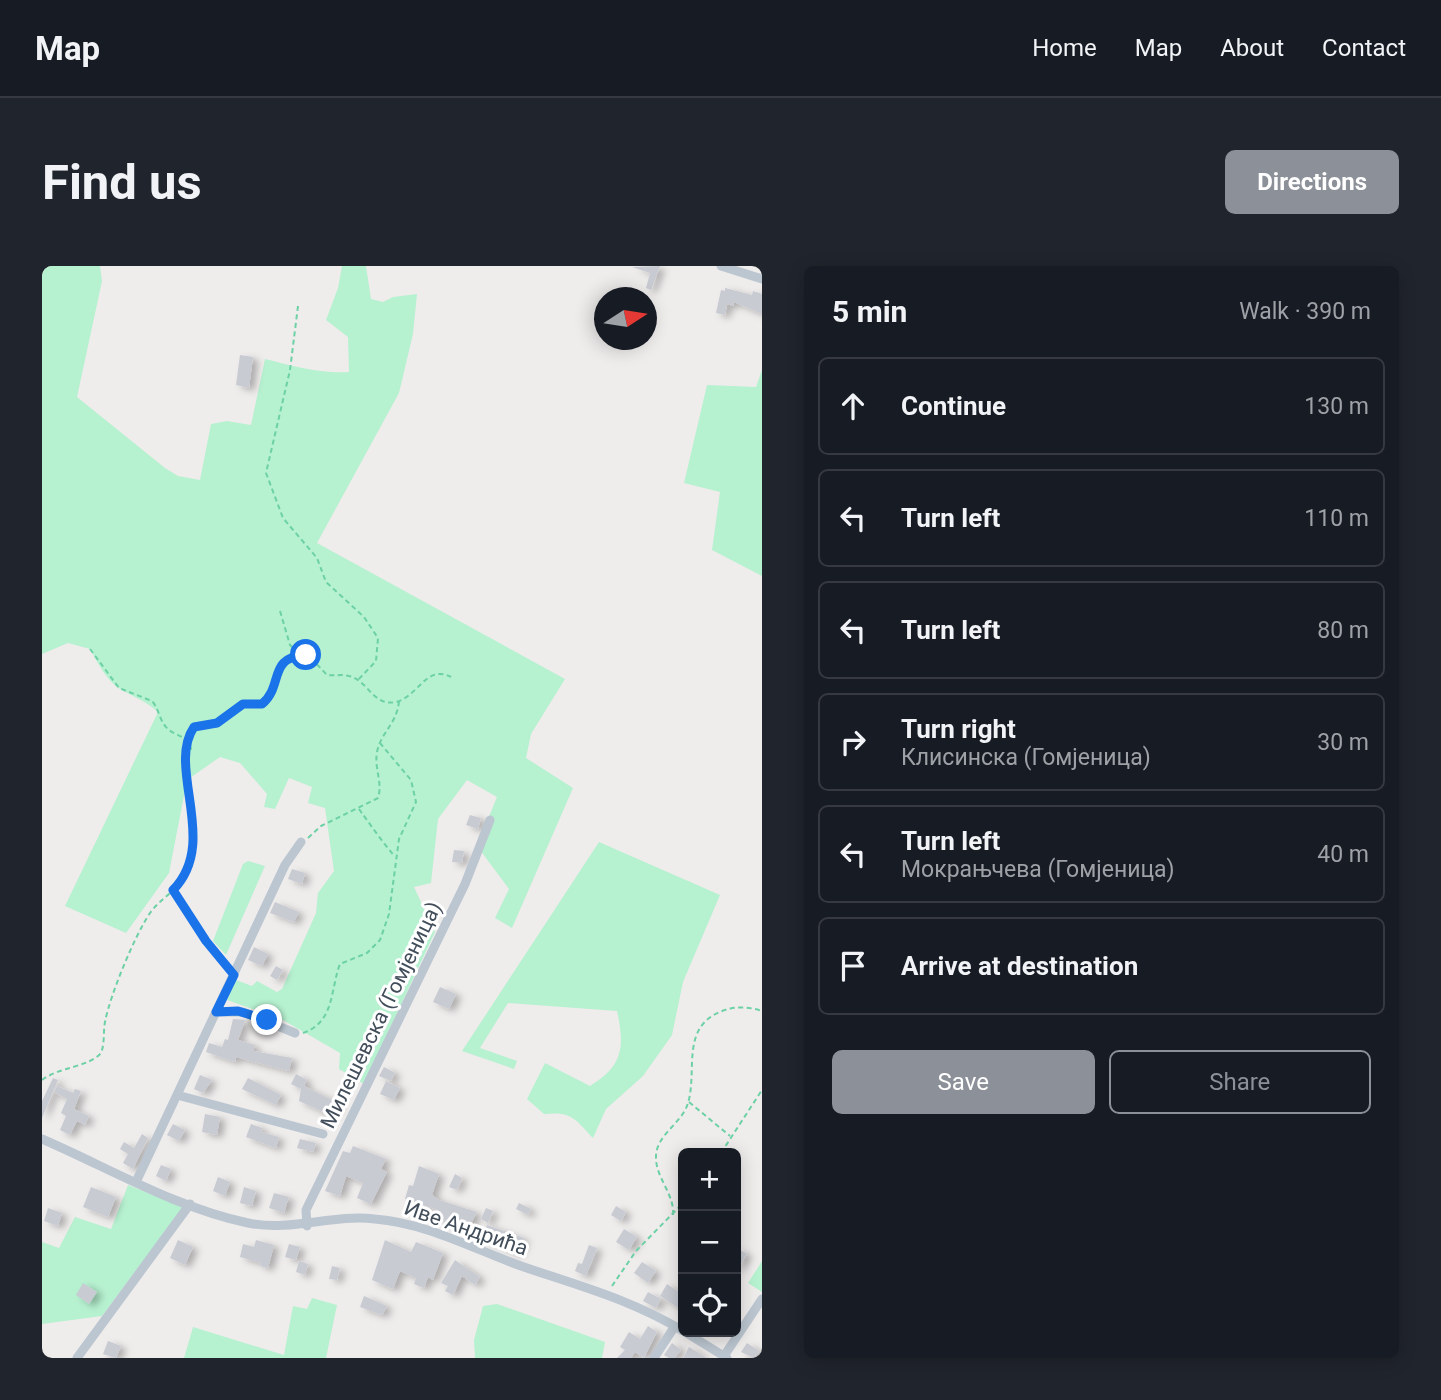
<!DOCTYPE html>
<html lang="en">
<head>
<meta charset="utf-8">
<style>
  :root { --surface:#171b24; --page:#20242c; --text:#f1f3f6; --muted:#9ea1a6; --line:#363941; --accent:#8c9099 }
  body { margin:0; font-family:Roboto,sans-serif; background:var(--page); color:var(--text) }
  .controls { position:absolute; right:21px; bottom:21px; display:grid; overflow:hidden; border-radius:10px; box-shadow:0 4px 18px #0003 }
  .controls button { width:63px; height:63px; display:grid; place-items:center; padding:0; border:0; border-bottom:2px solid var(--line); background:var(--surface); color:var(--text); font:35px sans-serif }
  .compass { position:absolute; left:552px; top:21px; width:63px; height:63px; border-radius:50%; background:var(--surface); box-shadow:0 4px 18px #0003; rotate:78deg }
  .stop { position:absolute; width:21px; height:21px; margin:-16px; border:5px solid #1a73e8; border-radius:50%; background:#fff }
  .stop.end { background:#1a73e8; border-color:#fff; box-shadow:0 2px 7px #0008 }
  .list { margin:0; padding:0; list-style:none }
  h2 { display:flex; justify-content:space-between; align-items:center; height:91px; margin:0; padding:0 28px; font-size:30px }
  h2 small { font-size:23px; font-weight:400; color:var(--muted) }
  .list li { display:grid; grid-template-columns:46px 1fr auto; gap:21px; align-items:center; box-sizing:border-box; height:98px; margin:0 14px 14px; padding:0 14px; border:2px solid var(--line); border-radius:10px }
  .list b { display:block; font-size:26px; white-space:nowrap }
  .list p { margin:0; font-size:23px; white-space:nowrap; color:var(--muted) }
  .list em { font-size:23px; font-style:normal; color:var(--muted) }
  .actions { display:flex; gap:14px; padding:21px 28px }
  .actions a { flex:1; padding:16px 0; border:2px solid var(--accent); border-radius:10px; text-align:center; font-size:24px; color:var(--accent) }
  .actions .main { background:var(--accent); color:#fff }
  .icon { flex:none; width:38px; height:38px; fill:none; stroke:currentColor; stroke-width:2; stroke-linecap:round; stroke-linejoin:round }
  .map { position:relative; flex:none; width:720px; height:1092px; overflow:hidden; border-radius:10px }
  header { display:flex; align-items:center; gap:42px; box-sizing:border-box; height:98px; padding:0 35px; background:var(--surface); border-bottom:2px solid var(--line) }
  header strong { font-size:33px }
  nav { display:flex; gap:38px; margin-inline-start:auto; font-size:24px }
  .intro { display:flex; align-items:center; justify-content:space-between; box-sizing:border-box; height:168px; padding:0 42px }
  h1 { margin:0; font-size:49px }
  .button { padding:18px 32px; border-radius:10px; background:var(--accent); color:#fff; font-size:24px; font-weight:700 }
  main { display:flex; gap:42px; padding:0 42px }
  aside { flex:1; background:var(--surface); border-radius:10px; box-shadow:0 4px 18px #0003 }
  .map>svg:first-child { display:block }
  .green { fill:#b6f1d0 }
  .building { fill:#c8cbd2; filter:url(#shadow) }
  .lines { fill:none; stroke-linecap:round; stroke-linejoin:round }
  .path { stroke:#6cd1a5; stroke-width:2; stroke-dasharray:5 3.5; stroke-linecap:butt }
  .minor { stroke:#bbc6d0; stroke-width:9 }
  .route { stroke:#1a73e8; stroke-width:9 }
  .labels { text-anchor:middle; stroke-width:6; stroke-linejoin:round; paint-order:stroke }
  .street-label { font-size:21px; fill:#434e5b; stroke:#fff }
</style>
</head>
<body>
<header>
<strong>Map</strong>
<nav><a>Home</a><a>Map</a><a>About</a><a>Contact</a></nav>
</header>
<div class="intro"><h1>Find us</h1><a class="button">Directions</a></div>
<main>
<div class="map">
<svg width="720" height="1092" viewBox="0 0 720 1092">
  <defs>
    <filter id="shadow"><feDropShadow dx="5.5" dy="3" stdDeviation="3.5" flood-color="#0004"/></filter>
  </defs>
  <rect width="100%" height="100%" fill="#efecec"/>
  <path class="green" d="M0,0H58L60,15L35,131L123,202L136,210L158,214L169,158L185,155L209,159L223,93C251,100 279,108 307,106L306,71L284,54L296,22L300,0H324L329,33L341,36L351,31L375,28L371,68L357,127L275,277L523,413L489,468L484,492L531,522L470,662L453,652L467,623L435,580L455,531L425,514L396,553L389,617L372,621L393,666L322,818L297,803L298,787L241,754L185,734L194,714L210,720L215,715L235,726L240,723L274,647L276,627L292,605L283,542L266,537L270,521L247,512L233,543L222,541L225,528L198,497L178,491L145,514L127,607L84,667L23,640L116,446C104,435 92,431 78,423C64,414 56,397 48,383L26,377L0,388Z
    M720,104V310L670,284L678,226L642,217L665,119L714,121Z
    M557,576L678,629L641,716L630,769L601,810L564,843L551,872C533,853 530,845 502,848L485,833L503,797L548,820C581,800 583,781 575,745L466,737L438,782L475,795L472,803L420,785Z
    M206,595L223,600L184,689L171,675L201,598Z
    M86,919L141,941L60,1050L0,1058V976L17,982L33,951L69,963Z
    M720,995V1026L706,1017Z
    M270,1032L295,1039L284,1092H142L151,1061L242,1089L251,1040L265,1043Z
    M455,1038L563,1076L560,1092H433L432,1074L441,1040Z"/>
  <path class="building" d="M618,0L609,24L604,22L608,7L590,1Z
    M683,22L710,29L711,25L720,28V48L692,36L691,40L685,38L683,49L674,47L679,24L683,25Z
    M198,89L211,91L207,122L194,119Z
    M428,549L439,552L436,563L424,559Z
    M412,584L422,585L420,597L410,596Z
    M250,603L263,607L260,618L246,613Z
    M233,636L257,646L252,656L228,647Z
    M212,681L226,688L220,700L206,694Z
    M234,700L241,704L235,714L228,710Z
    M398,721L414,728L407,743L391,736Z
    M191,753L203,754L196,774L213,779L211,785L250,792L247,805L194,791L193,796L164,786L167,777L180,781L183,773L186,774Z
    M342,801L353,807L349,815L337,810Z
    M254,808L265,814L262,820L296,837L292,846L288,844L286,848L257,835L259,823L249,818Z
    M158,809L170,814L161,827L152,823Z
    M11,812L16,814L0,852V835Z
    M206,812L239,829L234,839L200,823Z
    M344,815L358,822L352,834L338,828Z
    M15,820L31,827L33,823L39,825L32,843L47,850L43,859L35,855L28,869L18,864L24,850L19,847L25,833L12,826Z
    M163,848L178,851L175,869L160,866Z
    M131,858L143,864L137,875L125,869Z
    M209,858L220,862L219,866L237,871L234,882L204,871Z
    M100,868L106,872L91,903L81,897L86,888L78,883L82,876L92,882Z
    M258,873L274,877L271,886L255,882Z
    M311,880L344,893L339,903L345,906L329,938L315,932L321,917L304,910L298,930L283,925L301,885L308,887Z
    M119,899L129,903L124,915L114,910Z
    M377,900L397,908L390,929L397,934L435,946L427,961L409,950L406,956L393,951L396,944L363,933L367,919L371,920Z
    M413,908L420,912L415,924L407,921Z
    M176,911L188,916L183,930L171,925Z
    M49,921L74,931L66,951L41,941Z
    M202,921L214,925L210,940L198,937Z
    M232,927L247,931L242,947L227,942Z
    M477,937L489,943L486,949L474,943Z
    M574,940L584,946L579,955L569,949Z
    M6,942L20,947L16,960L2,955Z
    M444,942L451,945L446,957L439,953Z
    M445,959L482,972L475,988L439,972Z
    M582,963L595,971L587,984L574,976Z
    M136,974L151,981L143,999L128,992Z
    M214,974L232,979L226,1002L218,1000L219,997L198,991L201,978L212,981Z
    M343,974L369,986L374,976L401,987L391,1014L386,1011L382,1022L372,1018L374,1012L358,1005L351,1023L330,1014Z
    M247,978L258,981L254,994L243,991Z
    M547,979L555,982L544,1010L533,1005L536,997L540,998Z
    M694,982L705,988L694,1006Z
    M413,994L438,1011L433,1019L420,1010L411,1029L403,1025L406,1020L399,1017Z
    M257,995L266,998L263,1009L254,1006Z
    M600,996L614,1005L606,1017L592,1007Z
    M290,1000L298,1002L295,1014L287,1013Z
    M41,1017L55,1026L47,1038L34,1029Z
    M625,1018L641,1029V1045L618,1030Z
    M606,1026L619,1033L614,1042L601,1035Z
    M322,1030L345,1040L340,1049L318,1041Z
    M606,1060L615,1066L602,1092L593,1086L589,1092H575L583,1084L578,1081L587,1066L598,1073Z
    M66,1075L79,1080L74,1092L61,1088Z
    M630,1077L639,1084L632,1092H627L622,1089Z
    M705,1077L717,1085L712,1092L699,1086Z
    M647,1081L650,1083L665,1092H641Z"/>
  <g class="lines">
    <path class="path" d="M256,40L248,104L224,207L241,252L275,292L284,316L322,351L336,372L334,395L316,414
      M238,345L248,379L257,388
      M48,383L77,422L110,435C117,443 117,453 124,461C132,471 146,468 149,483H146
      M317,543C322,550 349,588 353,590
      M266,572L279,560L336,532C341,516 332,503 335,486C339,466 355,458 357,435
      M131,625L185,700
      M261,767C293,756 288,724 298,698L325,687L338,674L347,648L357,573L374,536L369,514L338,477
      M0,814C17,801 47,801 59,787C63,777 61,766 63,756C68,729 93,669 108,647C120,630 144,620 148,598C155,561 134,486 152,461L175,457L200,438L223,436C237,419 235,380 268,391L285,409C293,410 300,408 307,410C326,414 331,441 354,436C377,430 384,398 409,411
      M647,836L688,870
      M679,887L720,824
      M631,949C633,929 614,912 614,892C613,869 640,858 646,837C656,804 637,759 683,744C695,740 708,741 720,745
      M570,1020L594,985L641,937"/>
    <path class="minor" d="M679,0L720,13
      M174,746H201L253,767
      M135,829L281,868
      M0,873C67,902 134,942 206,957C250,966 290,948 333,953C384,957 432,983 479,1000C537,1020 588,1033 641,1065
      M94,916L243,599L259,576
      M265,960L264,944L423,618L448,554
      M643,1066L685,1092
      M682,1090L720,1033
      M35,1092L148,938
      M612,1092L633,1060"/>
  </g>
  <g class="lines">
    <path class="route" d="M225,754L196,745L174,746L192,709L164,675L131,624C178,576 124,502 152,461L175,457L201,438H220C242,420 225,391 264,389"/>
  </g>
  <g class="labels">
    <g class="street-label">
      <text transform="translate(339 749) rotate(-64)" y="7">Милешевска (Гомјеница)</text>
      <text transform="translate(424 962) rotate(19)" y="7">Иве Андрића</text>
    </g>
  </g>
</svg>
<div class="controls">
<button>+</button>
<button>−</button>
<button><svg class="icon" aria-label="locate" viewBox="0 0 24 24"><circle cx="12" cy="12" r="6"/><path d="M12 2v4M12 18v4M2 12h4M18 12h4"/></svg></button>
</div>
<svg class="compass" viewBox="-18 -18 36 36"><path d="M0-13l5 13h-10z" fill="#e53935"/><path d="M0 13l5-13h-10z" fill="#9ea1a6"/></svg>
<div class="stop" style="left:264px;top:389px"></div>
<div class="stop end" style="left:225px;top:754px"></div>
</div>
<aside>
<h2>5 min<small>Walk · 390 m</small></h2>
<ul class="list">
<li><svg class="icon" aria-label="ahead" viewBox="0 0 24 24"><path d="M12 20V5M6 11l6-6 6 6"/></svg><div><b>Continue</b></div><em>130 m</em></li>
<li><svg class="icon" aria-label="left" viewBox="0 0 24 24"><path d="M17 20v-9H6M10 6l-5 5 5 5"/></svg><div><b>Turn left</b></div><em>110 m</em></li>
<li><svg class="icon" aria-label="left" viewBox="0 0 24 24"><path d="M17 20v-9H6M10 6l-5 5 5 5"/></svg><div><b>Turn left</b></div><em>80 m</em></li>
<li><svg class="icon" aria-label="right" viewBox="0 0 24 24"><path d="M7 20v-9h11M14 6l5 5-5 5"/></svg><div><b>Turn right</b><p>Клисинска (Гомјеница)</p></div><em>30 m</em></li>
<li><svg class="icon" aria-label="left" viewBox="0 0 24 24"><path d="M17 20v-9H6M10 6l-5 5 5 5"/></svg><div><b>Turn left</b><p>Мокрањчева (Гомјеница)</p></div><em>40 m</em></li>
<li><svg class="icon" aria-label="arrive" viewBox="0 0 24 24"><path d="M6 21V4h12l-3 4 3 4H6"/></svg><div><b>Arrive at destination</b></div></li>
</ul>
<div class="actions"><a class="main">Save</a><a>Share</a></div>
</aside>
</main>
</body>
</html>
